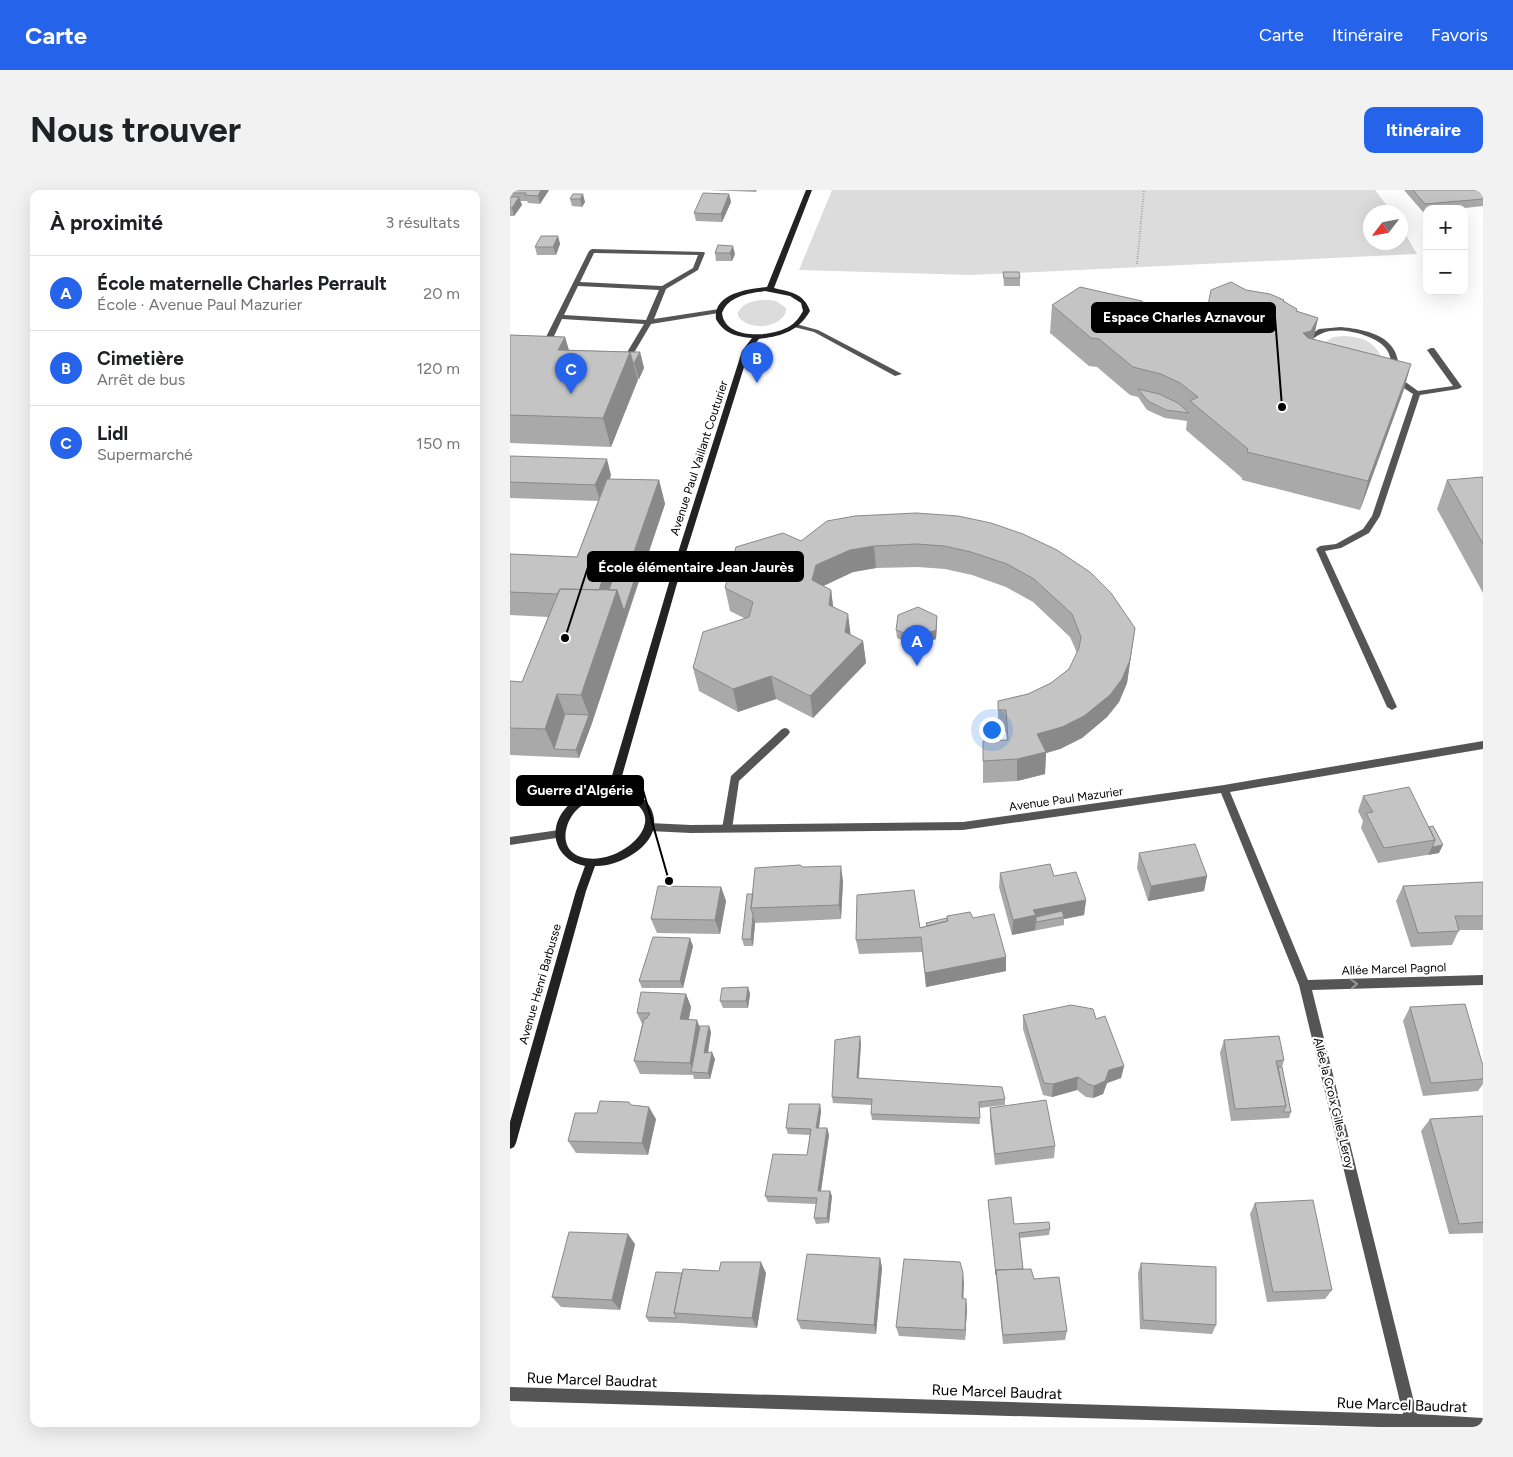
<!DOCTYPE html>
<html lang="fr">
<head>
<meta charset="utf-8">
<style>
  :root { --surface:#fff; --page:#f2f2f2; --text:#202124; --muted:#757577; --line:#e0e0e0; --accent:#2563eb }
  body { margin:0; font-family:Figtree,sans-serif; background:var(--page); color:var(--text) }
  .controls { position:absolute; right:15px; top:15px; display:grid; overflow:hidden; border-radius:10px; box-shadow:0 5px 20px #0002 }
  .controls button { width:45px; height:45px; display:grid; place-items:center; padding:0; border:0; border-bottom:1px solid var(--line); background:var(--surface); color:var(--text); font:25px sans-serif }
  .compass { position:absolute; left:853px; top:15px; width:45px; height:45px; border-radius:50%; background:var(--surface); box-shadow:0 5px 20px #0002; rotate:238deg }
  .you { position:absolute; left:481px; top:539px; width:18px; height:18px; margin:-12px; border:4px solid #fff; border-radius:50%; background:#1a73e8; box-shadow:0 0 0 8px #1a73e833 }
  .badge { display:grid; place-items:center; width:32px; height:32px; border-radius:50%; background:var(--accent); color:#fff; font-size:16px; font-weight:700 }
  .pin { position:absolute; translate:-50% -41px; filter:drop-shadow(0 1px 2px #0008) }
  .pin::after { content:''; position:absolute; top:26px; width:18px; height:15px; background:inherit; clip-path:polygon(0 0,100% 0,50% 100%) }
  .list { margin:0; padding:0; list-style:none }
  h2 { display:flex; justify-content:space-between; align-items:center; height:65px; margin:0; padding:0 20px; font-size:21px }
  h2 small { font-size:16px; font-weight:400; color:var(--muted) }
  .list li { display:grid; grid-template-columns:32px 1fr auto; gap:15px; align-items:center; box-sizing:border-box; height:75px; padding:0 20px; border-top:1px solid var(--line) }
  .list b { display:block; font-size:19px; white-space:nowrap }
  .list p { margin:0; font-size:16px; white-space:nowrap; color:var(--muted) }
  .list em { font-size:16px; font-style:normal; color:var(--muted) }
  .map { position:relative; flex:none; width:973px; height:1237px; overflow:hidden; border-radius:10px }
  header { display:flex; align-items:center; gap:30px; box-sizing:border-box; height:70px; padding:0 25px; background:var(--accent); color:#fff }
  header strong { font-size:24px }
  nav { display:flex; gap:28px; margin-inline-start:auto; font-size:18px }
  .intro { display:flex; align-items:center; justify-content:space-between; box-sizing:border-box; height:120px; padding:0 30px }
  h1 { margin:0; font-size:35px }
  .button { padding:12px 22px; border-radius:10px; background:var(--accent); color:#fff; font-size:18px; font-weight:700 }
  main { display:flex; gap:30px; padding:0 30px }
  aside { flex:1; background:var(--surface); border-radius:10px; box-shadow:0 5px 20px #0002 }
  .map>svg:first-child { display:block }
  .green { fill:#dcdcdc }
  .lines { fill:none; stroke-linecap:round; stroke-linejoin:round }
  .path { stroke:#777; stroke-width:2; stroke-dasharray:0.5 2; stroke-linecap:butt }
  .lane { fill:#555; fill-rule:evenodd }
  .street { fill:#555; fill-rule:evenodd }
  .secondary { fill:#222; fill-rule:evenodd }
  .wall { fill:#a9a9a9 }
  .shaded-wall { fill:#898989 }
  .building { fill:#c4c4c4; stroke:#898989 }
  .oneway { stroke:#999 }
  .labels { text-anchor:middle; stroke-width:4.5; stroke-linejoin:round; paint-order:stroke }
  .street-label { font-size:12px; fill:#000; stroke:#fff }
  .near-street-label { font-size:15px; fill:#000; stroke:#fff }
  .leader { fill:none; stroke:#000; stroke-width:2 }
  .callout-dot { fill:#000; stroke:#fff; stroke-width:2 }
  .callout { fill:#000; stroke:#000; stroke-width:2 }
  .callout-label { font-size:14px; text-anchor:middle; font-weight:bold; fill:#fff }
</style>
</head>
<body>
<header>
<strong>Carte</strong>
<nav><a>Carte</a><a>Itinéraire</a><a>Favoris</a></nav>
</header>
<div class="intro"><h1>Nous trouver</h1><a class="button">Itinéraire</a></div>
<main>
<aside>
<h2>À proximité<small>3 résultats</small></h2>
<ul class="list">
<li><span class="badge">A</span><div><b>École maternelle Charles Perrault</b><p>École · Avenue Paul Mazurier</p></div><em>20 m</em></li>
<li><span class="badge">B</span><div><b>Cimetière</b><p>Arrêt de bus</p></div><em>120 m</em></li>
<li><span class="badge">C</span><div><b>Lidl</b><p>Supermarché</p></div><em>150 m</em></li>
</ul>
</aside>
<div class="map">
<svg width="973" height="1237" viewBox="0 0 973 1237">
  <rect width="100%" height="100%" fill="#fff"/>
  <path class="green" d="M322,0H865L882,22H861V52H891V37L907,64L461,85L289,80Z
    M259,110L266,111L276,118V122C269,139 238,141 228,126V122C235,111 247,110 259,110Z
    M835,146C855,148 861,150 872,167L811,155L823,147Z"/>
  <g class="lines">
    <path class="path" d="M627,74L634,0"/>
    <path class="lane" d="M82,59L194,62L195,63L188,80L156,99L144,129L209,119L212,121L209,123L141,134L122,166L118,168L29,165L28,163L79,61ZM84,63L188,65L183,78L152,96L70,92ZM68,96L149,100L136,130L54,125ZM52,129L134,134L116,164L37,161Z
      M286,134L308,140L392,184L385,186L304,142L284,137L283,136Z
      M831,137C850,139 878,143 886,164C889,172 889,180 890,188L908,201L943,196L917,160L921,158H924L952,197L948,199L910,205L870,326L859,343L831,358L815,361L887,517L882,520L877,517L806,359L810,356L826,354L853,339L862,326L903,204L883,191C880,181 883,169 877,160C867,145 830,136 813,143C807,145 802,150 796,153L790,152L809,139Z
      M275,538L278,539L280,542L278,545L229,591L222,639L221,642H213L212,639L221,586L272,539Z"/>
    <path class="street" d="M973,551V559L720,602L798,790L973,785V795L802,800L907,1224L973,1228V1237H870L0,1211V1197L893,1224L789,795L711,603L453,640L181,643L139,641L135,640L134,637L135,634L139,633L181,635L453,632L714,595Z
      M49,640L53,641L54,644L53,647L0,655V647Z"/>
    <path class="secondary" d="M296,0H302L264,98C280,102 294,103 300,121C288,142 271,146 249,149L239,161L174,369L108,600C114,601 121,602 126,605C135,608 141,616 143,624C152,654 110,677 85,676L76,701L6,953L4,957L0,959V932L66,701L75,676C41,669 36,633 62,612C72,604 86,601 98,599L166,369L232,161L242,148C227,147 213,143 206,129C203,103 239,99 257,97ZM255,101L280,106L291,113L293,121C289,128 286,132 280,136C263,147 215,151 212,123C218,106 239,103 255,101ZM102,606C108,607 115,608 121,611C161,631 108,678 71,667C47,660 54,629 70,617C79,610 90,608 102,606Z"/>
  </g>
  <path class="wall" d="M0,0H39L30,14L18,13L17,11H10L12,15L4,26H0Z
    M198,0H247L246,2Z
    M894,0H973V16L946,19H917V22H913Z
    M63,4L75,12L72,17L62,16L60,9Z
    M219,4L221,12L212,32L186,31L184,23Z
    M48,46L50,54L46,65H27L25,57Z
    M208,55L225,64L222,71H206L205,63Z
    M493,82L510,88V96H494Z
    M736,100L774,111L787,121L808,128L803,149L901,174L893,202L850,320L732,290V288L676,240L677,231L655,228L637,220L628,207L620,205L587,177L579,176L540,143L542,115L642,125V130L646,135L652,137L687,124Z
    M0,145L55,147L59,160L130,162L134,178L129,189H127L101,257L0,253Z
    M0,266L101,285L100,289L149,290L155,314L82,533L69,568L0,565V491L12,492L38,427L0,425V364L67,367L88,311L0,308Z
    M973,287V403L927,319L937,290Z
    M406,323L625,438L617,493L609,512L597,527L572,548L550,559L536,563L535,584L507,591L473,593V551L497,550L496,542H488V511L518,504L541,493L559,479L567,463L560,447L523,412L496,397L462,385L435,379L408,377L366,378L343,382L313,396L321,400L323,417L338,424L340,444L353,451L356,473L303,528L266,509L228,522L189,501L183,478L234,428L220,421L215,398L291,351Z
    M427,434L426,449L405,456L387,448L386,440Z
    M853,606L919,637L923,636L929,663L868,673L851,638L853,631L848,621Z
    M629,663L697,686L694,701L638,711L627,678Z
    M293,677L333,691L331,729L245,733L243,756H234L232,749L243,704Z
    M490,683L544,686L576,710L574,725L554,729V735L502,745L489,697Z
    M973,692V740H949L942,755L901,757L886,711L893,696Z
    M211,697L216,711L210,744L147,743L141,729Z
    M463,728L496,781L416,797L412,762L349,764L346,750L416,736V733Z
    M183,756L173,798H132L129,791Z
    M238,797L240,804L238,818H213L210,811Z
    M176,804L181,817L179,829L190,836H199L201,842L198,863L205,869L200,889H184L183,885L130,884L124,871L132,834L127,823Z
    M900,817L973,876V894L968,901L913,906L893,831Z
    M513,825L586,829L614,876L611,888L597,893L593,904L583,908L576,907L567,900L542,907L533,905L513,839Z
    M714,850L774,870L772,877L781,922L779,928L721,931L710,863Z
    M351,853L349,888L495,909V915L469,918L470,934L362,930L361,924L362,915L323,913L322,907Z
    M310,914L311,921L309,938H317L319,945L311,1001L322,1006L319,1033L306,1034L304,1028L306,1014L258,1012L255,1006L297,965L300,945L278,944L276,938Z
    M122,915L146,929L138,965L66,963L58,951L87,923Z
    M480,918L545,956L544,968L485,975L480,930Z
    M973,926V1043L939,1044L911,941L920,929Z
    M478,1010L504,1034L540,1039L539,1045L510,1048L513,1079L524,1089L557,1141L555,1150L493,1154Z
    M745,1013L822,1100L815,1109L757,1112L740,1024Z
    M125,1054L110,1120L51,1117L42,1107Z
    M370,1068L372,1078L366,1144L291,1139L287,1130Z
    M631,1073L706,1135L702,1144L630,1139L628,1083Z
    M209,1081L256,1083L247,1138L170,1133L139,1132L136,1127L172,1083Z
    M453,1083V1109H456L457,1119L455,1150L389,1146L386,1137Z"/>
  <path class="shaded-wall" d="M31,0H39L30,14L28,6Z
    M73,4L75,12L72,17L70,9Z
    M219,4L221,12L212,32L211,24Z
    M9,7L12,15L4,26L2,18Z
    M48,46L50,54L46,65L43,57Z
    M223,56L225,64L222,71L220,63Z
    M808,128L802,156L793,143Z
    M55,147L62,172L48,160Z
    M120,162L128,190L101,257L93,228Z
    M130,162L134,178L129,189L124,173Z
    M901,174L893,202L850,320L858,291Z
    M97,269L101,285L90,311L85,295Z
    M149,290L155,314L126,399L119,376Z
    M364,356L366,378L343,382L309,398L302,390L306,375L340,360Z
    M97,376L104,399L87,406Z
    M124,391L126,399L82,533L71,505L107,400Z
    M321,400L324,423L319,415Z
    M338,424L341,447L335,442Z
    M427,426V434L426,449L405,456V447Z
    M625,438L617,493L609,512L597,527L572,548L550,559L536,563L535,584L507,591V569L527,544Z
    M353,451L356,473L303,528L300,506Z
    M261,486L266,509L228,522L223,499Z
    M47,504L58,532L44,559L35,539Z
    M79,525L82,533L69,568L66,560Z
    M933,655L929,663L918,665L922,657Z
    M331,676L333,691L331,729L329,715Z
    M697,686L694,701L638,711L641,696Z
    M211,697L216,711L210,744L205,730Z
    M576,710L574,725L554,729V727L526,732L525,740L502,745L503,730L523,720Z
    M243,725L245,733L243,756L241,749Z
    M180,748L183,756L173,798L170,791Z
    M496,767V781L416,797L415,783Z
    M238,797L240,804L238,818L236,811Z
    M176,804L181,817L176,842L170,829Z
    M187,830L192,843L184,882L180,873Z
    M199,836L201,842L197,869L194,863Z
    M350,846L351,853L348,895L347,888Z
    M202,862L205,869L200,889L198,883Z
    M614,876L611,888L597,893L593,904L583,908L584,896L599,880Z
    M568,887L567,900L542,907L543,894Z
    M310,914L311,921L308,945L306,938Z
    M139,917L146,929L138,965L132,953Z
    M317,938L319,945L310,1007L308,1001Z
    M320,1001L322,1006L319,1033L317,1028Z
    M118,1044L125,1054L110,1120L102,1110Z
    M370,1068L372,1078L366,1144L364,1135Z
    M251,1072L256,1083L247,1138L242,1128Z
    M453,1083L454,1093L453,1118L452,1108Z
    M456,1109L457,1119L455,1150V1140Z"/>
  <path class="building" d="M0,0H31L28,6L15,5L16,3H0Z
    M903,0H973V9L915,14Z
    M193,3L219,4L211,24L184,23Z
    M63,4H73L70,9H60Z
    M0,7H9L2,18H0Z
    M31,46H48L43,57H25Z
    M208,55L223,56L220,63H205Z
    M493,82H509L510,88H494Z
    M721,92L736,100L760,104L774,110L773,111L787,119L786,121L808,128L801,141L793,143L798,148L901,174L858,291L737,262L738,259L680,211L688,207L670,193L651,184L623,177L589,149L581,148L542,115L570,97L632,111L642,125L640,128L646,135L652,137L666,128L671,130L682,122L687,124L698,115L701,100Z
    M0,145L55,147L48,160L120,162L93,228L0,225Z
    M120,162H130L124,173H123Z
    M628,199L649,204L668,213L679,223L656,220L638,211Z
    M0,266L97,269L85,295L0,292Z
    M973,287V354L937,290Z
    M97,289L149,290L119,376H97L89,400L50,399L47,404L0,402V364L67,367Z
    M406,323L448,326L481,333L513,344L547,360L580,382L601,403L625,438L620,470L612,489L600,505L574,526L552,537L527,544L536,562L507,569L473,571V551L498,550L496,520H488V511L518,504L541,493L559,479L569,458L571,447L562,424L524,389L497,374L461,362L434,356L407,354L364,356L340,360L306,375L302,390L321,400L319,415L338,424L335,442L353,451L300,506L261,486L223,499L183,478L193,442L239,427L243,412L215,398L226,357L273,343L291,351L317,331L345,326Z
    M102,391H124L114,421L107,400H99Z
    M50,399L107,400L71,505L47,504L35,539L0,538V491L12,492Z
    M408,417L427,426L426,440L405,447L386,440L388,425Z
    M55,524L79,525L66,560L44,559Z
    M899,597L925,650L874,658L856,623L863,622L853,606Z
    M923,636L933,655L922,657L925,650L919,637Z
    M685,654L697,686L641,696L629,663Z
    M540,674L544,686L566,682L576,710L523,720L526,725L503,730L490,683Z
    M290,675L293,677L331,676L329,715L241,718L245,678Z
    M973,692V726H945L949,741L908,743L893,696Z
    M148,696L211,697L205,730L141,729Z
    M404,700L410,738L438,731L437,726L460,722L463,728L484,724L496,767L415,783L411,747L346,750L347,705Z
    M237,704H243L241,718L243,725L241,749H232Z
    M552,721L554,727L526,732V727Z
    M437,728V731L417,736L416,733Z
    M143,747L180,748L170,791H129Z
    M238,797L236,811H210L212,798Z
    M131,802L176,804L170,829L187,830L180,873L124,871L134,829L137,828L140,823H127Z
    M955,814L973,876V889L921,893L900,817Z
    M561,815L583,819L586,829L595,826L614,876L599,880L595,891L584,896L578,894L568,887L543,894L534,893L513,825Z
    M190,836H199L194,863L202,862L198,883L181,882Z
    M350,846L347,888L492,897L495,909L469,912L470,928L361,924L362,909L322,907L325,850Z
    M769,846L774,870L766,871L776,916L725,919L714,850Z
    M768,877H772L781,922H773L776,916Z
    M536,910L545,956L485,964L480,918Z
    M90,911L119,912L121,915L139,917L132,953L58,951L65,923H87Z
    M279,914H310L306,938H317L308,1001H320L317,1028H304L307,1008L255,1006L263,964L297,965L301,939L276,938Z
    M973,926V1032L949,1034L920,929Z
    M501,1007L504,1034L539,1032L540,1039L509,1043L513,1079L486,1080V1085L478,1010Z
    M803,1010L822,1100L763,1102L745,1013Z
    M59,1042L118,1044L102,1110L42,1107Z
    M297,1064L370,1068L364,1135L287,1130Z
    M394,1069L450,1072L453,1083L452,1108L456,1109L455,1140L386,1137Z
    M211,1072H251L242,1128L164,1123L173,1079L209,1081Z
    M631,1073L706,1077V1135L633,1130Z
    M521,1079L524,1089L549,1087L557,1141L493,1145L486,1080Z
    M146,1082L172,1083L164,1123L167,1128L136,1127Z"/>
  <defs><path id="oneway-chevron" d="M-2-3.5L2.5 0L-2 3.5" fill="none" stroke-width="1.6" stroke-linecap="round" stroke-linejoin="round" transform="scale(1.25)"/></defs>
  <use class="oneway" href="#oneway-chevron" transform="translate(844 794) rotate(-2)"/>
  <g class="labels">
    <g class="street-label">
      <text transform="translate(189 268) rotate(-72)" y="4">Avenue Paul Vaillant Couturier</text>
      <text transform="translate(556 609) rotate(-8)" y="4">Avenue Paul Mazurier</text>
      <text transform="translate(884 779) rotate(-2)" y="4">Allée Marcel Pagnol</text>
      <text transform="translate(30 794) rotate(-74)" y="4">Avenue Henri Barbusse</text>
      <text transform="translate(824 913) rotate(76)" y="4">Allée la Croix Gilles Leroy</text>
    </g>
    <g class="near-street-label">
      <text transform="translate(82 1190) rotate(2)" y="5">Rue Marcel Baudrat</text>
      <text transform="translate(487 1202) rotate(2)" y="5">Rue Marcel Baudrat</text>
      <text transform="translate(892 1215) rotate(2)" y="5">Rue Marcel Baudrat</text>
    </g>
  </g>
  <path class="leader" d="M772 217L765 127M55 448L78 377M159 691L133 600"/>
  <g class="callout-dot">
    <circle cx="772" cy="217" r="5"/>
    <circle cx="55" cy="448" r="5"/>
    <circle cx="159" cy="691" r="5"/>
  </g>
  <g class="callout">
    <rect x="582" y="113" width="183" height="29" rx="5"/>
    <rect x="78" y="362" width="215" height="29" rx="5"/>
    <rect x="7" y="586" width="126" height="29" rx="5"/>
  </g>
  <g class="callout-label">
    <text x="674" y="132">Espace Charles Aznavour</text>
    <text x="186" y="382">École élémentaire Jean Jaurès</text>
    <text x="70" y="605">Guerre d'Algérie</text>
  </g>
</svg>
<div class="controls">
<button>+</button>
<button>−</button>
</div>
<svg class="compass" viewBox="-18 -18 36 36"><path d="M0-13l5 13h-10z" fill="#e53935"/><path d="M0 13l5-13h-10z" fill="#757577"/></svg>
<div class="you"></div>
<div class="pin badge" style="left:407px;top:476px">A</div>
<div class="pin badge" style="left:247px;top:193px">B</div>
<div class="pin badge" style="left:61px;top:204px">C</div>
</div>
</main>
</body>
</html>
